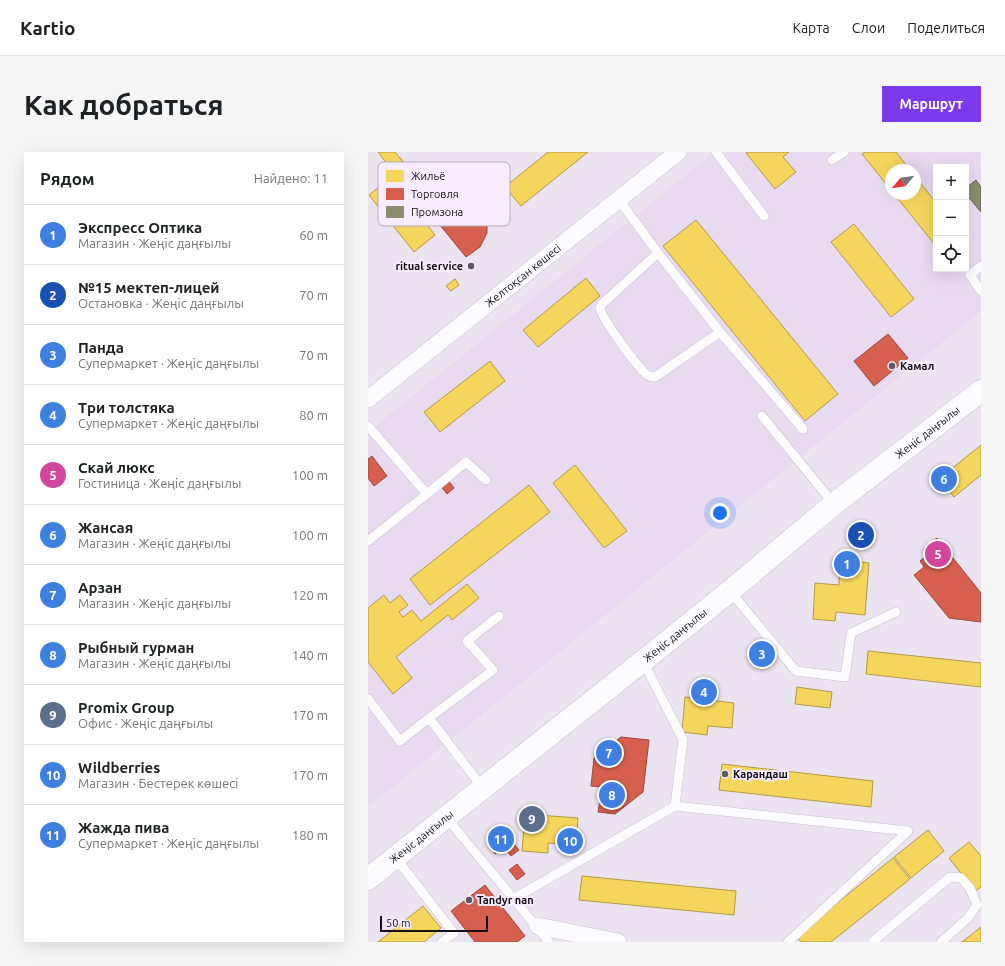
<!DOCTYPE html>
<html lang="ru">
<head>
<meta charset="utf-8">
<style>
  :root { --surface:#fff; --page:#f6f6f6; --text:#202124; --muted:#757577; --line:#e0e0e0; --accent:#7c3aed }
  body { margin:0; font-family:Ubuntu,sans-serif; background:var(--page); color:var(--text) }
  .controls { position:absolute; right:12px; top:12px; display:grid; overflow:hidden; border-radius:0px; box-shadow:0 4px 16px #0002 }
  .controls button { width:36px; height:36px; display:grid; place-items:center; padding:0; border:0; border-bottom:1px solid var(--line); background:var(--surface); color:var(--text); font:20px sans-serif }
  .compass { position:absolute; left:517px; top:12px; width:36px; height:36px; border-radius:50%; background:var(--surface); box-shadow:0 4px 16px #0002; rotate:241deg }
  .scale { position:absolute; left:12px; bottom:10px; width:108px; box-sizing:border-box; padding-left:4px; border:2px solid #140f17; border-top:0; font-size:11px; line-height:14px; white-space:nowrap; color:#140f17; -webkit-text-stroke:3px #f7ecff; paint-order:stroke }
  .you { position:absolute; left:352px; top:361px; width:14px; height:14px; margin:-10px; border:3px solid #fff; border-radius:50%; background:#1a73e8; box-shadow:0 0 0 6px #1a73e833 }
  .badge { display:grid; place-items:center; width:26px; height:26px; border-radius:50%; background:var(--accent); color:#fff; font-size:13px; font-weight:700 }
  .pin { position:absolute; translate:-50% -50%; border:2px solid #fff; box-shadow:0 1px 4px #0006 }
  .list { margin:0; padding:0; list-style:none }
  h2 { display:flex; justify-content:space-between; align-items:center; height:52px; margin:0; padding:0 16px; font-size:17px }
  h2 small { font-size:13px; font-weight:400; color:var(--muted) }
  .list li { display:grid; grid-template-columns:26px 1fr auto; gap:12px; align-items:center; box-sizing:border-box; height:60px; padding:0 16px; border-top:1px solid var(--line) }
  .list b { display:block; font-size:15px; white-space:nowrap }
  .list p { margin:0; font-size:13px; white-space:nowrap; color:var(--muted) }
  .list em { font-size:13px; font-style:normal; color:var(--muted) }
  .icon { flex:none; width:22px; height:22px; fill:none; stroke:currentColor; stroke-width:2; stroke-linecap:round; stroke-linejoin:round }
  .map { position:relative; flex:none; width:613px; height:790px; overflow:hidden; border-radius:0px }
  header { display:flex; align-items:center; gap:24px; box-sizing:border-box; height:56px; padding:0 20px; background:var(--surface); border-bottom:1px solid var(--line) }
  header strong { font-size:19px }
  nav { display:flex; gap:22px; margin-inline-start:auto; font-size:14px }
  .intro { display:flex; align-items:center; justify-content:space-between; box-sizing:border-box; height:96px; padding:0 24px }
  h1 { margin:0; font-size:28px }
  .button { padding:10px 18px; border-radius:0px; background:var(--accent); color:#fff; font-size:14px; font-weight:700 }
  main { display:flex; gap:24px; padding:0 24px }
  aside { flex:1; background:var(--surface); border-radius:0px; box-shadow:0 4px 16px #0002 }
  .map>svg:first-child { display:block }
  .built { fill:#e8dbf1; fill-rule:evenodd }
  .homes { fill:#f6d55c; stroke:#b29a47 }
  .shops { fill:#d6604d; stroke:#9c483d }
  .industry { fill:#8c8c6e; stroke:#686654 }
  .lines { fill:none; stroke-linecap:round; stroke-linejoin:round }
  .service-casing { stroke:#c8c1cb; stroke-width:10 }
  .minor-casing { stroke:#c8c1cb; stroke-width:18 }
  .secondary-casing { stroke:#c8c1cb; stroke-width:23 }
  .service { stroke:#fcfbfd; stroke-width:9 }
  .minor { stroke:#fcfbfd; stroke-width:17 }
  .secondary { stroke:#fcfbfd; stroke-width:22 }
  .poi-dot { fill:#5f5963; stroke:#f7ecff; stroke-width:1.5 }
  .labels { text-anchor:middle; stroke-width:4; stroke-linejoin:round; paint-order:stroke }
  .poi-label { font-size:11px; font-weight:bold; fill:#140f17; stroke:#f7ecff; text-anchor:start }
  .street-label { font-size:11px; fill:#140f17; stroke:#f7ecff }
  .key { fill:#f7ecff; stroke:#b3aab9; stroke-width:1 }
  .key-label { font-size:11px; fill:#140f17 }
</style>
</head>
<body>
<header>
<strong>Kartio</strong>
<nav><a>Карта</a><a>Слои</a><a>Поделиться</a></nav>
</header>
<div class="intro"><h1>Как добраться</h1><a class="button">Маршрут</a></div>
<main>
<aside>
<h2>Рядом<small>Найдено: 11</small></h2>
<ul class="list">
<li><span class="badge" style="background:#3f7fe0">1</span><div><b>Экспресс Оптика</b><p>Магазин · Жеңіс даңғылы</p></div><em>60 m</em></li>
<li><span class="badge" style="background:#1a4fb4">2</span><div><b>№15 мектеп-лицей</b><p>Остановка · Жеңіс даңғылы</p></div><em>70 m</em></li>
<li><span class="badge" style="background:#3f7fe0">3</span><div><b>Панда</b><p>Супермаркет · Жеңіс даңғылы</p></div><em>70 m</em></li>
<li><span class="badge" style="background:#3f7fe0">4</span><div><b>Три толстяка</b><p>Супермаркет · Жеңіс даңғылы</p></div><em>80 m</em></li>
<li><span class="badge" style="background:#d1479c">5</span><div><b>Скай люкс</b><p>Гостиница · Жеңіс даңғылы</p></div><em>100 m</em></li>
<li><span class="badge" style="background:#3f7fe0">6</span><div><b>Жансая</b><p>Магазин · Жеңіс даңғылы</p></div><em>100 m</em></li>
<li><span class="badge" style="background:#3f7fe0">7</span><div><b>Арзан</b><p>Магазин · Жеңіс даңғылы</p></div><em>120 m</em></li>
<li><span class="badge" style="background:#3f7fe0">8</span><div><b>Рыбный гурман</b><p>Магазин · Жеңіс даңғылы</p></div><em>140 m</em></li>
<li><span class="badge" style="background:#5c6f8a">9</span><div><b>Promix Group</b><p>Офис · Жеңіс даңғылы</p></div><em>170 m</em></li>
<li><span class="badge" style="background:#3f7fe0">10</span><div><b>Wildberries</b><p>Магазин · Бестерек көшесі</p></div><em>170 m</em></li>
<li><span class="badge" style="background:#3f7fe0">11</span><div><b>Жажда пива</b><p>Супермаркет · Жеңіс даңғылы</p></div><em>180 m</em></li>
</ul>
</aside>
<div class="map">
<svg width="613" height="790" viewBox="0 0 613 790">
  <rect width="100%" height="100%" fill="#ebe3ef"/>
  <path class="built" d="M346,0H613V159L0,655V280ZM568,15H598V117H568ZM523,18H547V42H523Z"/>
  <path class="homes" d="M10,0H27L37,12L26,21Z
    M180,0H220L153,54L137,35Z
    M380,0H421L415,5L428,20L407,37L378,1Z
    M497,0H528L542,18H523V38L494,2Z
    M547,24L568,51V94L526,42H547Z
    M22,26L67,83L46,100L1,43Z
    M328,68L470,242L437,269L295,94Z
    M486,72L546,147L523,165L463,90Z
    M218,126L232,144L170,195L155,178Z
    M87,127L91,133L83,139L78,134Z
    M122,209L137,229L72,280L56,260Z
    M613,293V323L586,345L572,326Z
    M207,313L259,379L236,396L185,331Z
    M161,333L182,360L62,453L42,427Z
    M472,408L501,411L497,463L468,460L467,469L445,467L447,431L471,433Z
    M99,432L111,446L84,468L80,463L28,505L44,526L25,542L0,510V456L16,443L22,451L32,443L40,453L31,460L35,465L44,458L53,469Z
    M500,499L613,511V535L498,522Z
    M429,535L464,540L462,556L427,552Z
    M317,545L366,551L364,576L340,574L339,583L314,580Z
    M354,612L505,629L503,655L351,638Z
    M157,662L210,666L208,693L180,691V701L154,699Z
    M560,678L576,699L543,726L526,705Z
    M601,690L613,704V735L607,739L581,706Z
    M525,706L542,727L463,790H433L428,784Z
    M214,724L368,739L366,763L211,748Z
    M55,754L73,776L56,790H10Z
    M613,775V790H594Z"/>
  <path class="shops" d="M92,28L117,61L119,70V81L112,95L98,105L58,56Z
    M520,182L540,206L506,234L486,209Z
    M4,304L19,324L6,334L0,326V307Z
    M79,327L86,336L79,342L72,333Z
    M569,386L613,441V470L581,466L546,423L556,415L552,409L562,401L557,395Z
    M387,497L402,499L401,511L385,509Z
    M253,585L281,588L275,640L247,662L230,660L234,635L223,634L226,606Z
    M138,682L151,698L143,704L136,695L127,702L122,694Z
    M149,712L157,722L149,728L141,718Z
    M117,733L157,784L149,790H107L83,759Z"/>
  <path class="industry" d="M608,28L613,35V60L598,42V36Z"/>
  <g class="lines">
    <defs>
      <path id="service" d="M348,0L396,64
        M464,8L476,0
        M251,48L290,101L352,180L435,277
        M290,101L234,152L232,156C234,167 269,214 278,222C281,224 283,225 287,225L352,180
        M613,114L602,123L613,139
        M394,264L466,352
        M0,274L59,342L0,389
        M59,342L98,310L118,328
        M362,439L428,519L477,525L483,481L528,460
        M0,547L32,589L61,566
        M114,635L61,566L125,518L99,489L131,464
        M307,654L540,679
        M78,665L181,790
        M27,705L86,781L74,790
        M145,747L307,654L315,588L275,509
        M420,790L540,679
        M504,790L582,725L593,726L602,736L609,753L600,766L573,790"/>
      <g id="minor">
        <path id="s1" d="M0,247L310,0"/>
        <path d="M170,774L250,790"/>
      </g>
      <g id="secondary">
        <path id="s2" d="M0,727L275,509L362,439L466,352L613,239"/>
      </g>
    </defs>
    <use href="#service" class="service-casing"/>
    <use href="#minor" class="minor-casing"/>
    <use href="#secondary" class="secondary-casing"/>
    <use href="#service" class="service"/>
    <use href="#minor" class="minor"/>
    <use href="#secondary" class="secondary"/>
  </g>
  <g class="poi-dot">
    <circle cx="103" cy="114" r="4"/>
    <circle cx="524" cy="214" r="4"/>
    <circle cx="357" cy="622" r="4"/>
    <circle cx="101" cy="748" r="4"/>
  </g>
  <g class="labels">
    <g class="poi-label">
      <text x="95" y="118" text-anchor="end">ritual service</text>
      <text x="532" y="218">Камал</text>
      <text x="365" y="626">Карандаш</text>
      <text x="109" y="752">Tandyr nan</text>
    </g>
    <g class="street-label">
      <text dy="4" stroke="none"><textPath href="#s1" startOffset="198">Желтоқсан көшесі</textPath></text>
      <text dy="4" stroke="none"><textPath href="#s2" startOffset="716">Жеңіс даңғылы</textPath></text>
      <text dy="4" stroke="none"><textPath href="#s2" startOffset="392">Жеңіс даңғылы</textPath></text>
      <text dy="4" stroke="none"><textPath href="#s2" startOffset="68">Жеңіс даңғылы</textPath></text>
    </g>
  </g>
  <rect x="10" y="10" width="132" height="64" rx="6" class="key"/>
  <rect x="18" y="18" width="18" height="12" fill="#f6d55c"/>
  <rect x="18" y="36" width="18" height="12" fill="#d6604d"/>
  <rect x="18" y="54" width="18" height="12" fill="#8c8c6e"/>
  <g class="key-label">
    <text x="43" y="28">Жильё</text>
    <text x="43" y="46">Торговля</text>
    <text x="43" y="64">Промзона</text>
  </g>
</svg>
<div class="controls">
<button>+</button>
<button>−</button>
<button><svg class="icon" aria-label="locate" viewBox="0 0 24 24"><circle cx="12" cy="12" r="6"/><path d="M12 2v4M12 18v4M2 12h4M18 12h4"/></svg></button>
</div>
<svg class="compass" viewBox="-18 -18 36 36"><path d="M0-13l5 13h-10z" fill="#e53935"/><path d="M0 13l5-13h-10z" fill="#757577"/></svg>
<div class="scale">50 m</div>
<div class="you"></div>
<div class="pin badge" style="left:479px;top:412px;background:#3f7fe0">1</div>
<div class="pin badge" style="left:493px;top:383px;background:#1a4fb4">2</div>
<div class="pin badge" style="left:394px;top:502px;background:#3f7fe0">3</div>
<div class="pin badge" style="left:336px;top:540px;background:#3f7fe0">4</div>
<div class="pin badge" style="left:570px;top:402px;background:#d1479c">5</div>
<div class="pin badge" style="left:576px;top:327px;background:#3f7fe0">6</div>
<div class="pin badge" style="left:241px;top:601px;background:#3f7fe0">7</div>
<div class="pin badge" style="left:244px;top:643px;background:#3f7fe0">8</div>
<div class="pin badge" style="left:164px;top:667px;background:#5c6f8a">9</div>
<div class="pin badge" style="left:202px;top:689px;background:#3f7fe0">10</div>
<div class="pin badge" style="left:133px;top:687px;background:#3f7fe0">11</div>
</div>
</main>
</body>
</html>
